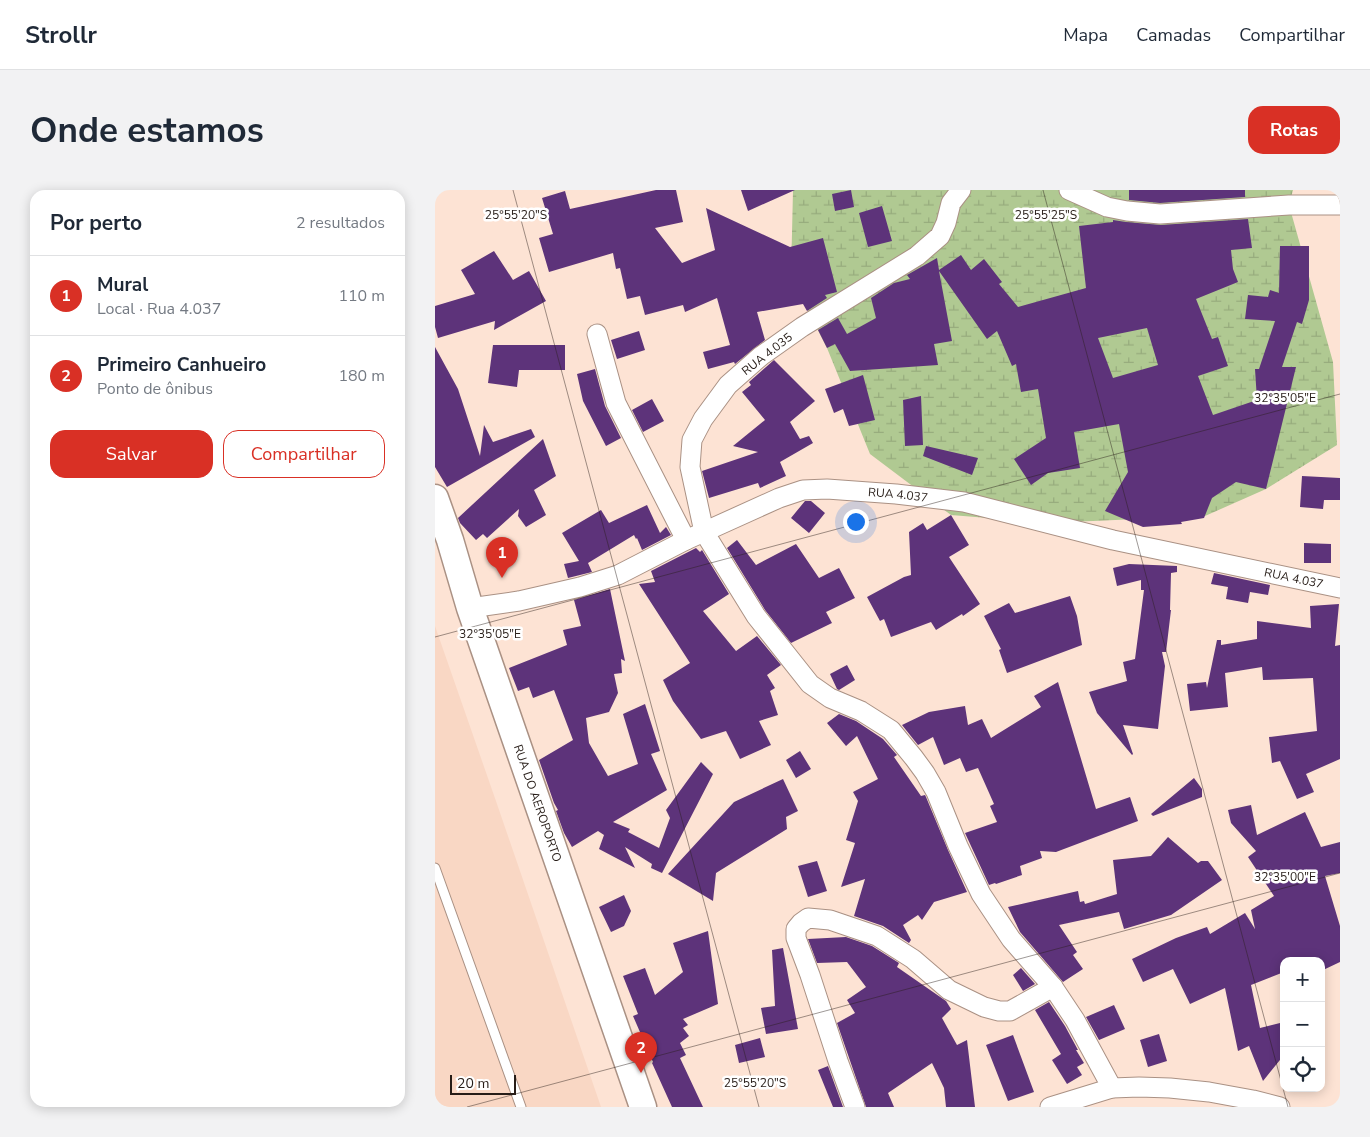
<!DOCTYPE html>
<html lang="pt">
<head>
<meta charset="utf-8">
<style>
  :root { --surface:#fff; --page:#f2f2f3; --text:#1f2937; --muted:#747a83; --line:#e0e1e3; --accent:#d93025 }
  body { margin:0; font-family:"Nunito Sans",sans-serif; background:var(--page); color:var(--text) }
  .controls { position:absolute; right:15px; bottom:15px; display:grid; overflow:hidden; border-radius:10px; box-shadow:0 2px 12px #0003 }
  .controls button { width:45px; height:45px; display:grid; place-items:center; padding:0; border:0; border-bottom:1px solid var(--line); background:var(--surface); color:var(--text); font:25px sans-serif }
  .scale { position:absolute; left:15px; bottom:12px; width:66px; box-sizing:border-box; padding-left:5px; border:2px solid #271d18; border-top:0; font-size:14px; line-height:18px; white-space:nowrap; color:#271d18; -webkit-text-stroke:4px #fff; paint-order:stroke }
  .you { position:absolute; left:420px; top:331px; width:18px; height:18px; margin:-12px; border:4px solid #fff; border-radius:50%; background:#1a73e8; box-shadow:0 0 0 8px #1a73e833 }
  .badge { display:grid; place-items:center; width:32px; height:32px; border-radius:50%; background:var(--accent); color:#fff; font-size:16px; font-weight:700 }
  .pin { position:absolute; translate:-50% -41px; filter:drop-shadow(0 1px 2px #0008) }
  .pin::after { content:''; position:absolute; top:26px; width:18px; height:15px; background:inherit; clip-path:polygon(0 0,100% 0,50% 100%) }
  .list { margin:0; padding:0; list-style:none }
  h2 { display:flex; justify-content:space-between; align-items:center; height:65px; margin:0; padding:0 20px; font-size:21px }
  h2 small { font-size:16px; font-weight:400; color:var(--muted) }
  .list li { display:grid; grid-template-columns:32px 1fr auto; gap:15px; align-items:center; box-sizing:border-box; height:80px; padding:0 20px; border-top:1px solid var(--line) }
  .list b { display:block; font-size:19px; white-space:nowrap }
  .list p { margin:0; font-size:16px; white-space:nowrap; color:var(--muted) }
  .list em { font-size:16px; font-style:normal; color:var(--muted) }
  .actions { display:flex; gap:10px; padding:15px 20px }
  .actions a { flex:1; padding:11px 0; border:1px solid var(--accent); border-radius:15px; text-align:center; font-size:18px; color:var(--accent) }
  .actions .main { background:var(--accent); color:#fff }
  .icon { flex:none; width:28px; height:28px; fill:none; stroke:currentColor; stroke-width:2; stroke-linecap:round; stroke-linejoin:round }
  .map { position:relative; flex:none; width:905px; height:917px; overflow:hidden; border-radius:15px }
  header { display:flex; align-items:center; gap:30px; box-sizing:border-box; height:70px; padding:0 25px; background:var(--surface); border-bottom:1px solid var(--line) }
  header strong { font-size:24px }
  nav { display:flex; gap:28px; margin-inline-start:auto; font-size:18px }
  .intro { display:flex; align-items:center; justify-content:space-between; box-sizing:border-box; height:120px; padding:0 30px }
  h1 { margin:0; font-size:35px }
  .button { padding:12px 22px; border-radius:15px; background:var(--accent); color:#fff; font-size:18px; font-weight:700 }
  main { display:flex; gap:30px; padding:0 30px }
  aside { flex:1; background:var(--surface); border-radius:15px; box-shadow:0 2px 12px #0003 }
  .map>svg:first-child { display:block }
  .built { fill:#f9d7c4 }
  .wetland { fill:url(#wetland-marsh) }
  .building { fill:#5d337a; fill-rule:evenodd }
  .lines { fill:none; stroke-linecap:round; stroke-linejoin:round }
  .service-casing { stroke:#aa9184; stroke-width:11 }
  .minor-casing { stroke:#aa9184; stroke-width:21 }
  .secondary-casing { stroke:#aa9184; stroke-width:29 }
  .service { stroke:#fff; stroke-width:9 }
  .minor { stroke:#fff; stroke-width:19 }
  .secondary { stroke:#fff; stroke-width:26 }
  .ticks { fill:none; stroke:#271d18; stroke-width:1; stroke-opacity:0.45 }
  .labels { text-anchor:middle; stroke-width:5; stroke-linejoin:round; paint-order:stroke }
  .street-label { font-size:12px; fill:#271d18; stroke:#fff }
  .ticks-label { font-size:12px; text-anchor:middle; fill:#271d18; stroke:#fff; stroke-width:5; stroke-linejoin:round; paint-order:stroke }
</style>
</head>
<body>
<header>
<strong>Strollr</strong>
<nav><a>Mapa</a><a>Camadas</a><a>Compartilhar</a></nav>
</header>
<div class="intro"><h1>Onde estamos</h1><a class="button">Rotas</a></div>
<main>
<aside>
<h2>Por perto<small>2 resultados</small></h2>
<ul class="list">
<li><span class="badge">1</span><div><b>Mural</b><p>Local · Rua 4.037</p></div><em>110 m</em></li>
<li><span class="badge">2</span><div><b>Primeiro Canhueiro</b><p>Ponto de ônibus</p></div><em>180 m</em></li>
</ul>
<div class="actions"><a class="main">Salvar</a><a>Compartilhar</a></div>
</aside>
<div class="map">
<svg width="905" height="917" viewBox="0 0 905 917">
  <defs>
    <pattern id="wetland-marsh" width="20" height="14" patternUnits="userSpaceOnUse" patternTransform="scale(1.25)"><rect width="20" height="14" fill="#b0c992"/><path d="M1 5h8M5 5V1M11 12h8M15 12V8" fill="none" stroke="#97ac7d"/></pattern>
  </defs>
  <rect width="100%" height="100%" fill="#fde3d4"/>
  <path class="built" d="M0,436L62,614L166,917H0Z"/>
  <path class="wetland" d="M358,0H858L854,15L898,172L902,255L831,299L770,326L613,333L516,325L435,264L392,158L356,87Z"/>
  <path class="building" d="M221,0H241L248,32L220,38L247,73L280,60L271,18L355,57L388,48L402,102L390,105L392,108L372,121L368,114L322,122L330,150L300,174L299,172L273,179L268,162L295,155L282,108L250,122L248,115L210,125L205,106L192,109L185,78L181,79L178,63L114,82L104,48L118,44L107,8L130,1L135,19Z
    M306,0H360L313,21Z
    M416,0L419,17L400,21L397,4Z
    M694,0H810V7L725,13L694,10Z
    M447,16L457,51L433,57L424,23Z
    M813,29L817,58L796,60L798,79L803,92L761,109L777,149L783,147L793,176L763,186L778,225L822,210L820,179H824L840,131L810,129L813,105L833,107L835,100L844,103L845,56H874V110L867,134L862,132L847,177H861L831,299L801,292L777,308L769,328L746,332L747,334L708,337L670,321L693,282L684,234L639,242L645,278L613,283L596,295L579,269L611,248L603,199L586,202L581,174L577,176L562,141L552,149L504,81L517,151L499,154L503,175L415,181L400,154L392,158L383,140L403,128L412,144L441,128L436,108L459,93L475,89L472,85L502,68L504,80L526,65L536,80L549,69L567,92L564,94L583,117L651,98L644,36L678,32V30L691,32L726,35ZM712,138L723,175L678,188L663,148Z
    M59,61L78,90L94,81L111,111L59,140L60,131L3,148L0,137V116L40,104L26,80Z
    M204,141L210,160L182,169L176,150Z
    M58,155H130V180H84L82,197L53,193Z
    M0,157L23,199L45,266L49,235L58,252L96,239L100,247L12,297L0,277Z
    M339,170L380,211L355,232L365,249L374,246L378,253L345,272L351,286L325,298L323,293L274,308L267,281L323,262L298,256L330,230L307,202L316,195L314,192Z
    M160,179L170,216L186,248L171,256L148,211L142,184Z
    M428,185L440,230L414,236L408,219L399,223L390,199Z
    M486,206L488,255L470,256L468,210Z
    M217,209L229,231L208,242L197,220Z
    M108,249L121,286L99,300L111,325L91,337L83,326L84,319L52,348L48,344L41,350L25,333L23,328Z
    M491,256L543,268L537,285L488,266Z
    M867,286L905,288V310H889L888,319L865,317Z
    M370,311H376L390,323L374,343L356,328Z
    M212,315L225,343L231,337L236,345L207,360L202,348L201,349L199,345L153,373L157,382L133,388L129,374L144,371L127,343L166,320L174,333Z
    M516,325L534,355L514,367L545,414L528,426L527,424L501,440L496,432L456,447L449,429L445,431L432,407L469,387L476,385L474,342L488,333L492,340Z
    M302,350L321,375L361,354L384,388L404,378L420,408L391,422L397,433L356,453L330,420L292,358Z
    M869,353L896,354V373H869Z
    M261,358L265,362L267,360L294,404L268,421L301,461L322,446L346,475L332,485L340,498L335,501L343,525L324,531L336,555L305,569L291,541L266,549L238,511L228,490L255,473L204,394L220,392L216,381Z
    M694,374L742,376V382L736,383L735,420H736L731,462H727L730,476L723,539L688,535L698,564L697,565L662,523L654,502L692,491L688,472L700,469L709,400H706V390L682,396L678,378Z
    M779,383L835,395L833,405L815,402L813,413L791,409L793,397L776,394Z
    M175,399L190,471L186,469L187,483L179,484L183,503L174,522L151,528L154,553L173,586L203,574L188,524L210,514L225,561L216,564L232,600L178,632L195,639L193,642L224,658L235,628L231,620L266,572L278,584L227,683L216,678L217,674L190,657L200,678L164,659L169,645L163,641L137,657L129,643L121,621L123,620L119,613L104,570L138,550L119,500L98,508L94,497L83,501L74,478L132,455L128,440L146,436L139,410Z
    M635,406L642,426L647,455L572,483L564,460L566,459L549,426L574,413L580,423Z
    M904,414L900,456L905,455V569L871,584L879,602L862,609L845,571L837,573L834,547L882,541L878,488L828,490L827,477L790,483L793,517L755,521L752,494L771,492L772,498L782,450H786V455L822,449V431L876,438L875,416Z
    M412,475L420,490L404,500L402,499L395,484Z
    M623,492L661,619L695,607L703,631L621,662L605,661L607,668L585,676L587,685L561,694L560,693L554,695L530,643L562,632L555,616L559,614L543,578L531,582L525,568L509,575L498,547L483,555L467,535L494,522L530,516L533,535L547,529L556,548L606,517L599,506Z
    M404,524L421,531L448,549L462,565L459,567L486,606L490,605L491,607L513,660L532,702L499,712L487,730L483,725L468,735L476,750L474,753L448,736L419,726L430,689L406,697L420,653L411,650L423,611L418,602L443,589L422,546L411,556L392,533Z
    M365,561L376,579L361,588L351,570Z
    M759,588L767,599V607L718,626L716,624Z
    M348,589L363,621L351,627L352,639L281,683L278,711L233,684L299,612Z
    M816,615L822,645L870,622L886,657L905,652V683L890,686L905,736V772L886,781V771H849V782L816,795L825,838L849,832V865L828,891L814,856L803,861L790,798L755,814L738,779L708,792L697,769L741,748L772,737L775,744L810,723L820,739L816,720L839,706L813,667L821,661L796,633L793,620Z
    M733,647L763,673L766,671H773L787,690L736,725L689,739L684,722L624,735L642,762L638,765L648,779L628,792L585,742L573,717L643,701L645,712L649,711L650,714L682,704L678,670L716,666Z
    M382,671L392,701L373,707L363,676Z
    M189,705L196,721L189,736L176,742L164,717Z
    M273,741L283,814L248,829L253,835L248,838L254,846L245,853L251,865L245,868L268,917H237L217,873L218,872L198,826L203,824L188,786L210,778L220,805L248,782L238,753Z
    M411,747L437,756L464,773L462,777L511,811L516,819L507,828L522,855L532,850L540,917H511L509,898L497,873L453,903L459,917H431L402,833L420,823L412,810L431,797L412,772L382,773L373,749Z
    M348,758L363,839L331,844L326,818L340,816L337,760Z
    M586,778L600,794L588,801L578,785Z
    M614,812L630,836L643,860H641L649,873L642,877L647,885L632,894L617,870L626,864L600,820Z
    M679,815L690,839L664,850L651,827Z
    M724,844L732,871L713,877L705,850Z
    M578,845L599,902L573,911L551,855Z
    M325,848L330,867L304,873L300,855Z
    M393,876L408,917H398L383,880Z"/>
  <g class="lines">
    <defs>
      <path id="service" d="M0,678L86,917"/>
      <g id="minor">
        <path d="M526,0L516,13L511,33L505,46L482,66L367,137L326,166L293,195L268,229L257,250L255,277L269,342L321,426L375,494L395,508L426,521L456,540L479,568L490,583L501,602L523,656L546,704L576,749L618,797L640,830L677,898"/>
        <path d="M634,0L672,17L692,21L725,24L854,15H905"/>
        <path d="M162,144L181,213L251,350"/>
        <path id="s1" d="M35,418L84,411L145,397L183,385L251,350L344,308L368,300L392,299L461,304L529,312L678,350L905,398"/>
        <path d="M420,917L403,871L375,785L361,748V739L366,733L373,728L395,730L442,746L478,769L514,800L549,817L564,821H575L618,797"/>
        <path d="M615,917L677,898L704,897L735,898L774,902L818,910L845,917"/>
      </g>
      <g id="secondary">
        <path id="s2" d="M0,308L15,350L35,418L208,917"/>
      </g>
    </defs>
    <use href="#service" class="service-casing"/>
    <use href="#minor" class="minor-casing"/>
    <use href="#secondary" class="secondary-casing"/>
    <use href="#service" class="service"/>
    <use href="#minor" class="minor"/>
    <use href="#secondary" class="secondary"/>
  </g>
  <path class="ticks" d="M78,0L324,917M608,0L853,917M0,447L905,204M32,917L905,683"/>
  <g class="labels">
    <g class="street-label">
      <text transform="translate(332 164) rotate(-38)" y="4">RUA 4.035</text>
      <text dy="4" stroke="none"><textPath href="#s1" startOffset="451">RUA 4.037</textPath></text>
      <text dy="4" stroke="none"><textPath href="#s1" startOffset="856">RUA 4.037</textPath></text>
      <text dy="4" stroke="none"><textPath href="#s2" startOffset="322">RUA DO AEROPORTO</textPath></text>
    </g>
  </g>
  <g class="ticks-label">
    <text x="81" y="29">25°55'20"S</text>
    <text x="611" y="29">25°55'25"S</text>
    <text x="850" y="212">32°35'05"E</text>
    <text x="55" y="448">32°35'05"E</text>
    <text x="850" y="691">32°35'00"E</text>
    <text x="320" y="897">25°55'20"S</text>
  </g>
</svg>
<div class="controls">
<button>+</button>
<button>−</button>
<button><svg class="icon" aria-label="locate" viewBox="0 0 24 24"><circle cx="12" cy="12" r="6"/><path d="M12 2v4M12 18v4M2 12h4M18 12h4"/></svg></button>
</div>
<div class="scale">20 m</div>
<div class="you"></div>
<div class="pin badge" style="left:67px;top:388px">1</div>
<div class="pin badge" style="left:206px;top:883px">2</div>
</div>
</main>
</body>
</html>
